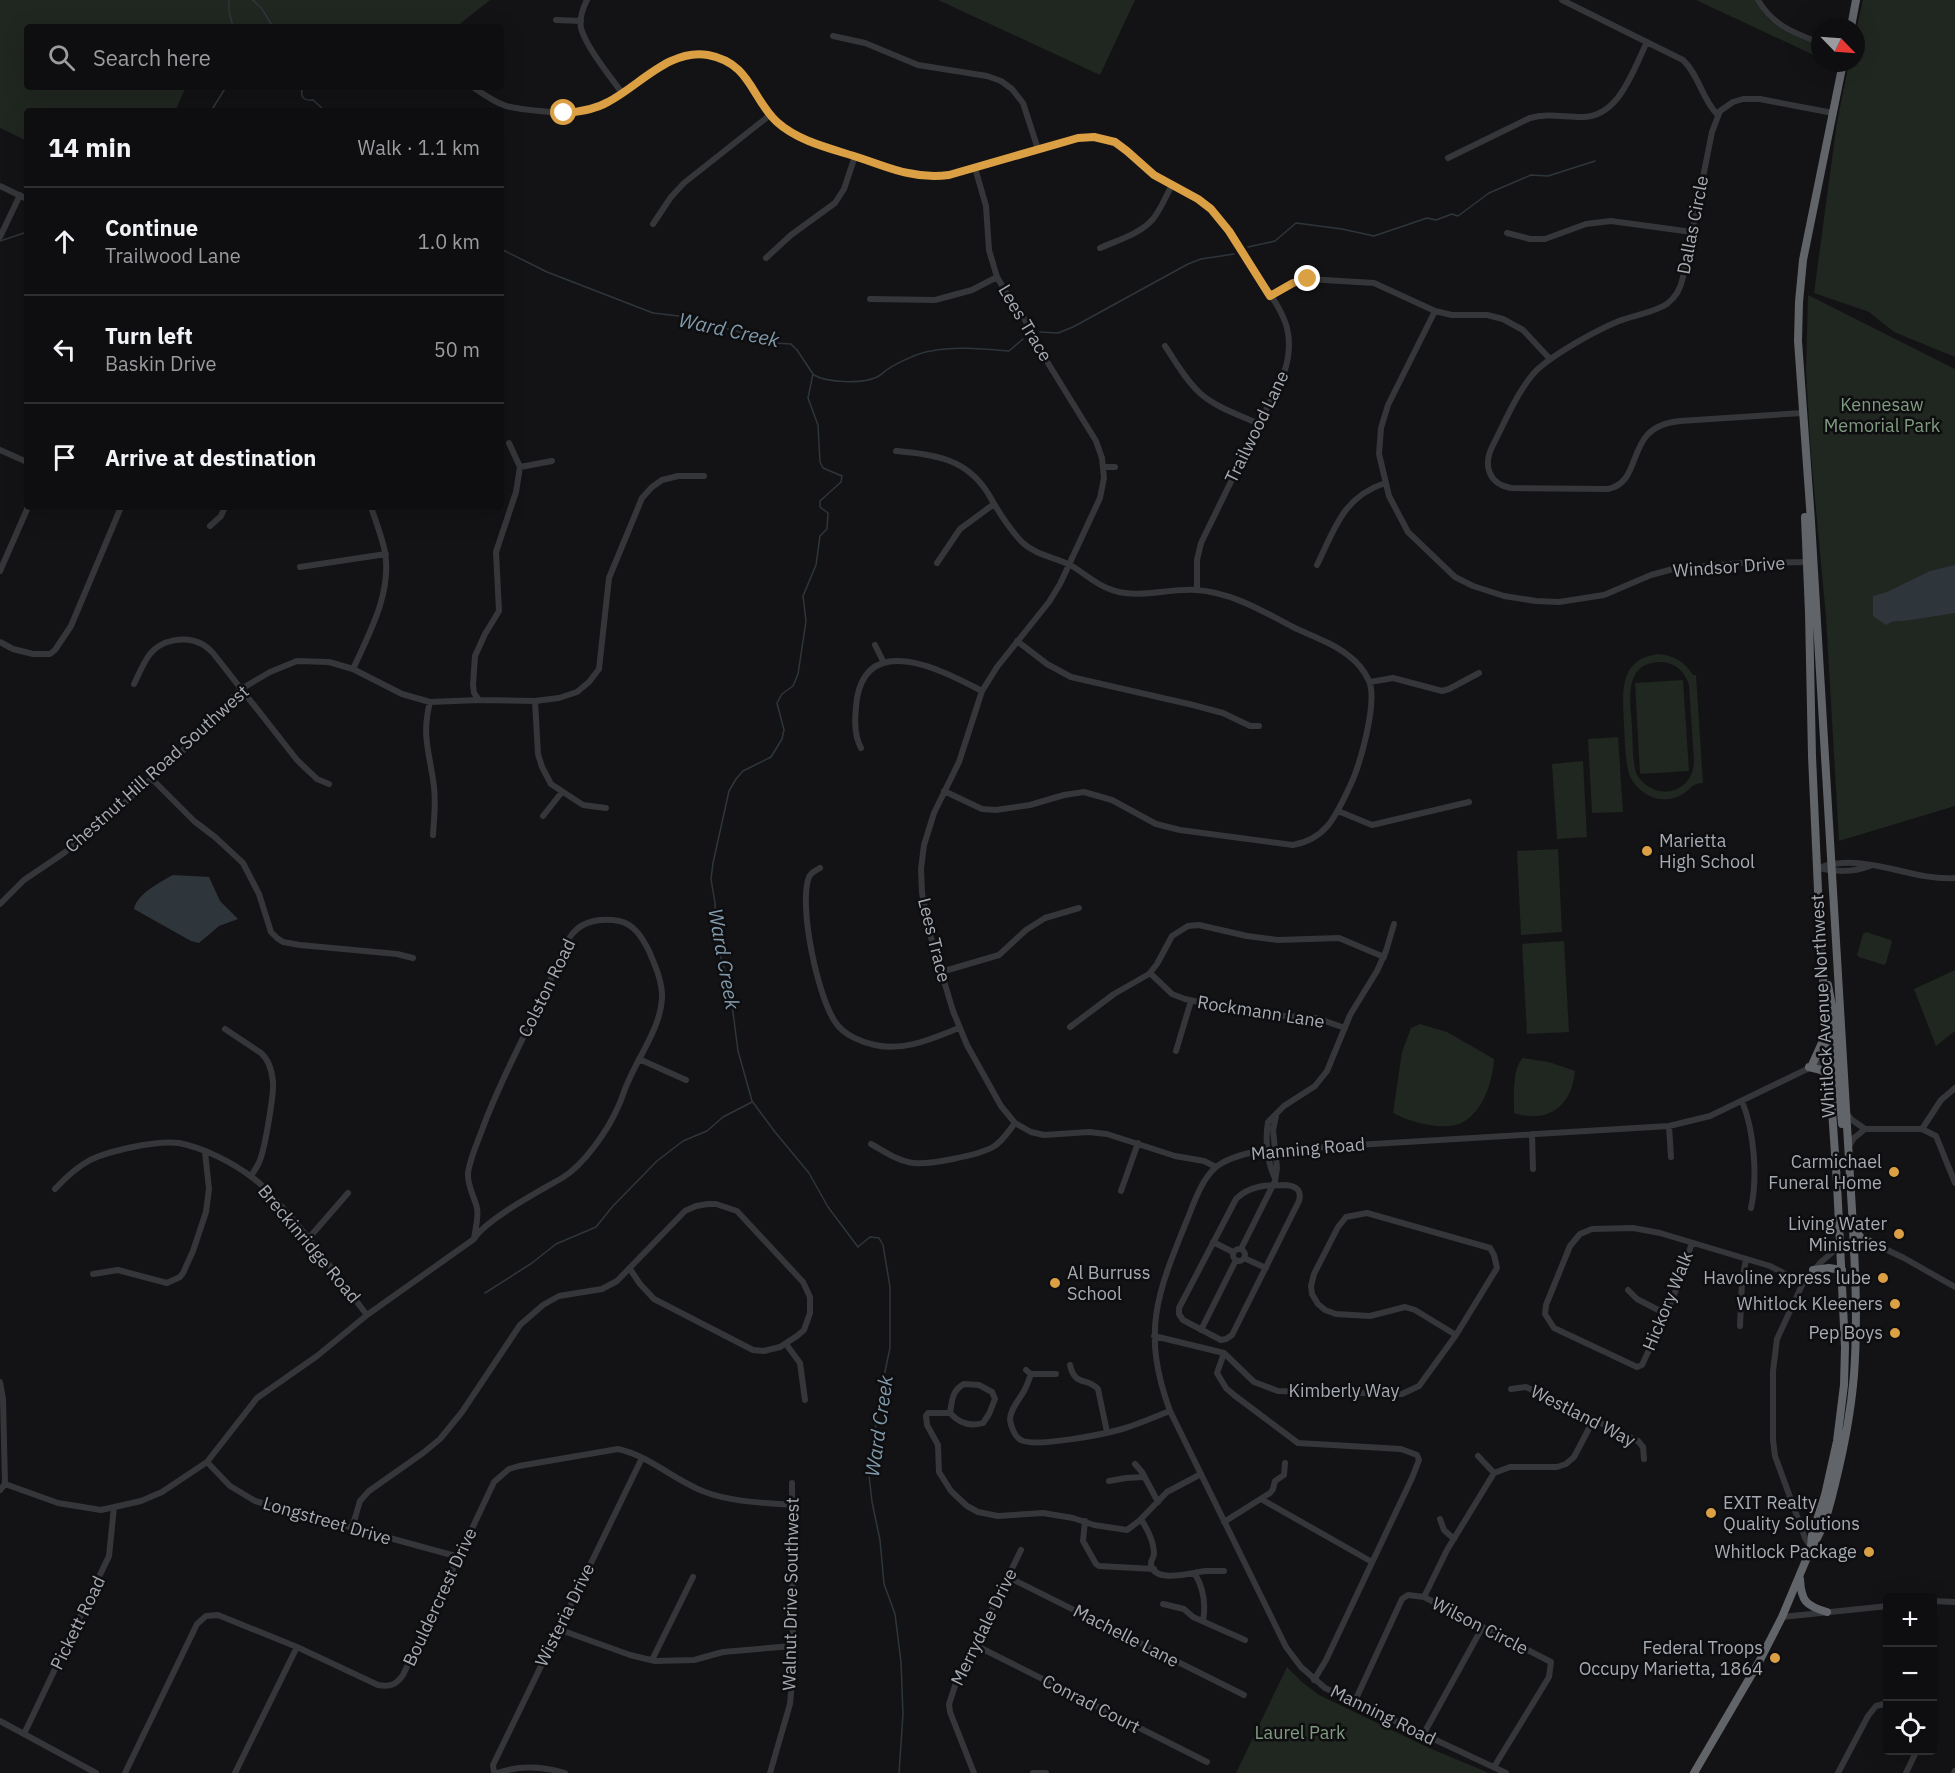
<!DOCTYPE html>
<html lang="en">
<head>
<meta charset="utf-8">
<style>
  :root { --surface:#0e0e10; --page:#171719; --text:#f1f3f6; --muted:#9b9c9f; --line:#2e2e30 }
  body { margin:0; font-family:"IBM Plex Sans",sans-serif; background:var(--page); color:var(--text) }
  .controls { position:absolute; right:18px; bottom:18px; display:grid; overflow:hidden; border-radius:6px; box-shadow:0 6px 24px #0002 }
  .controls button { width:54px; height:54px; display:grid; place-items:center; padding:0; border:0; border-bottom:2px solid var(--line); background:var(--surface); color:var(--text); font:30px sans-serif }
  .compass { position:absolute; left:1811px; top:18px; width:54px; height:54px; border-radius:50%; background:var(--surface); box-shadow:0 6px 24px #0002; rotate:115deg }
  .stop { position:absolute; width:18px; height:18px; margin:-14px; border:4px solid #db9f44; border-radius:50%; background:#fff }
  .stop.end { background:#db9f44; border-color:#fff; box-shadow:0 2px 6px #0008 }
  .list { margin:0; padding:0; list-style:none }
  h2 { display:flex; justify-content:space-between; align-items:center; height:78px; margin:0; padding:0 24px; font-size:26px }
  h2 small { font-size:20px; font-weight:400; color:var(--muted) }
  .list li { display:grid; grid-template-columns:39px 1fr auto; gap:18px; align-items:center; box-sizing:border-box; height:108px; padding:0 24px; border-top:2px solid var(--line) }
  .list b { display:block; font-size:22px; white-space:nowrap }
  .list p { margin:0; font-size:20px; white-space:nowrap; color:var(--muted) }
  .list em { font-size:20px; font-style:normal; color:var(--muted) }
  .icon { flex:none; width:33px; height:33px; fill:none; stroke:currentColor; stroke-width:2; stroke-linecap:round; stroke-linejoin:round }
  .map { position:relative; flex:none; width:1955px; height:1773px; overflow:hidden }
  .search { position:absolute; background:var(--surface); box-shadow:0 6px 24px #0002; left:24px; top:24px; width:480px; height:66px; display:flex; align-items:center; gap:15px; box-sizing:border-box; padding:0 21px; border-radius:6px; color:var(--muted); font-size:22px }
  .panel { position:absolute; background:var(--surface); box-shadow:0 6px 24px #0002; left:24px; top:108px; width:480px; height:402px; border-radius:6px }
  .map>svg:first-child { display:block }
  .green { fill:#202620; fill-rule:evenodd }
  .water { fill:#2e363c }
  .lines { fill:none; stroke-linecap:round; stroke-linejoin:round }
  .stream { stroke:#2e363c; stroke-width:1.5 }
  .minor { stroke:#353639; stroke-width:6 }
  .highway { stroke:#616469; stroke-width:8 }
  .route { stroke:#db9f44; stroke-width:8 }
  .poi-dot { fill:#db9f44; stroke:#0e0e10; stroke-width:2 }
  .labels { text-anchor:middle; stroke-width:5; stroke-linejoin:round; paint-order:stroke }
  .street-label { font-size:18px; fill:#a6abb3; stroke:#0e0e10 }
  .park-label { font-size:18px; fill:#809c80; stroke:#0e0e10 }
  .poi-label { font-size:18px; fill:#a6abb3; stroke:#0e0e10; text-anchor:end }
  .water-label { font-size:20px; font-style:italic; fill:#819aab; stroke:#0e0e10 }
</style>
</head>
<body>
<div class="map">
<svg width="1955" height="1773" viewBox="0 0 1955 1773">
  <rect width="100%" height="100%" fill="#131315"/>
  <path class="green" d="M0,0H490L456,27H27V87H186L175,111H27V141L0,128Z
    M938,0H1135L1100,75Z
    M1696,0H1755C1770,30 1793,34 1820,47V58Z
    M1863,0H1955V357L1894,332L1869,312L1814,293L1837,122L1849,63H1856V30Z
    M1808,295L1955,369V806L1839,841L1826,617L1811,456L1806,370Z
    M1658,654C1674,655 1685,662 1693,675H1696L1703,783C1691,784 1692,788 1683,794C1662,807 1638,795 1629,774C1625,758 1625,742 1624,726C1623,695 1617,659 1658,654ZM1663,662C1677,664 1685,672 1689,685L1694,762C1692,796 1652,802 1636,773C1632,758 1633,742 1632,726C1630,699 1623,661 1663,662Z
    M1683,680L1689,771L1640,774L1635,683Z
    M1618,737L1623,812L1592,813L1588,739Z
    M1583,761L1587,837L1557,839L1552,764Z
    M1558,849L1562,932L1521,935L1517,851Z
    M1866,932L1891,940L1892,942L1886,963L1884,965L1859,957L1857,955L1863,934Z
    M1564,941L1569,1032L1527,1034L1522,944Z
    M1955,970V1031L1936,1046L1914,989Z
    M1420,1024L1447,1032L1494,1059C1493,1080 1484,1109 1465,1121C1447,1133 1410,1122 1393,1113L1402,1052L1411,1028Z
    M1523,1058L1549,1062L1575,1071C1572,1106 1548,1124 1514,1113C1514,1098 1512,1068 1523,1058Z
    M1287,1667L1303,1683L1319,1695L1427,1747L1489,1773H1236Z"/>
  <path class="water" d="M1955,565V613C1940,615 1925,618 1910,620C1901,622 1894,619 1886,625L1873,616V596L1887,592L1930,571Z
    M173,875L209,877L220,901L238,919L219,926L199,943L191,941L134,909C137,894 160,882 173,875Z"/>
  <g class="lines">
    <path class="stream" d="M229,0V11L233,27
      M253,0L262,9L273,27
      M303,87C299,97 304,101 313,100L321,107V111
      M211,111L226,87
      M0,241L27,232
      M1248,247L1275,241L1296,223L1342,229L1374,236L1427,218L1436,220L1452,214L1458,216L1489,193L1531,175L1548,176L1595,161
      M501,249L547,272L653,313L679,316L755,336L774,343L791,344L797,350L813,374L808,398L818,425L820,462L823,468L842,476L841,482L820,501V507L828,513L827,529L820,536L816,565L803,596L806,621L798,674L793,686L782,694L777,703L784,730L782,739L771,757L743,771L736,779L729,791L713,863L711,879L715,903L716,937L722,962L729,981L738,1051L752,1101L775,1132L809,1173L828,1207L858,1247L870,1237L879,1238L883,1245L890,1287V1348L880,1395L869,1475L872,1502L880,1540L884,1584L895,1614L901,1662L903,1714L899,1773
      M1040,332L1058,333L1073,327L1188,264L1201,259L1234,254
      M814,375C827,383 863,384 877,377C881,375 885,371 888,369C897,363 920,352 931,351C956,346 984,349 1009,351L1023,339
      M485,1293L532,1263L556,1244L596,1227L613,1206L657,1161L683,1141L707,1131L723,1117L752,1102"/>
    <path class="minor" d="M587,0C583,8 579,18 581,28C586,47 610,76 622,93
      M1562,0L1683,60C1699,75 1702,99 1717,114
      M1758,0C1773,26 1794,33 1820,43
      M556,20L581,21
      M833,36L865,43L918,65L987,76L1001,81L1012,89L1023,103L1038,149
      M473,87C501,107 507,108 540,111C563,114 587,113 607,103C639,86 669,48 708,55C748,62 749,91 771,116C779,125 789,132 800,137L899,171L933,176L949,175L975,168L1078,138C1116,133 1126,154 1152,174C1171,187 1194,193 1211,209C1230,227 1242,251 1256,273C1267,290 1282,309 1287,328C1291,344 1289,358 1284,373L1201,543L1197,560V590
      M1448,158L1530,118C1547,113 1563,117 1581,117C1619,118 1633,70 1647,42
      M975,168L986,206L989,250L997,277L1010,299L1024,318L1043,355L1096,441L1102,458L1104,478L1100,498L1060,584L1049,602L997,667L982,691L959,762L934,813L924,845L921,869L922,893L929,931L953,1011L967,1045L1001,1106L1015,1123L1031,1132L1044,1135L1089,1132L1107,1134L1175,1156L1204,1161L1216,1167
      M0,186L27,199
      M653,224L671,197L684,183L770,115
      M1507,233L1530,239H1545L1586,224L1611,221L1692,232
      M0,237L20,195
      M1100,248C1118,240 1140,234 1153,219C1161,209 1166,196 1172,185
      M766,258L791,235L835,203L844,189L855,156
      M1270,296L1293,283L1308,279L1374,283L1435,311L1452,315H1487L1503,319L1523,330L1550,359
      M870,299L935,300L972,290L997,277
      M1435,311L1388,405L1381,428L1379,454L1389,496L1408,532L1455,577L1473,586L1504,596L1536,601L1559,602L1604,595L1651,575L1673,569L1742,563L1810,562
      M1165,346C1176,362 1186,381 1201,394C1217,408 1240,415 1259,424
      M1802,413L1680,421C1622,426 1646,481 1608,489L1511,488C1489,484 1483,466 1492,447C1504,424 1520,385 1539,368C1559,351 1595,331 1619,321C1634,315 1653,313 1667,304C1676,297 1681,288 1683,277L1712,132L1720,111L1733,102L1743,99H1760L1833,113
      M0,450L27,462
      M896,451C935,455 967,458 989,495C998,511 1010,530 1023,543C1037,556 1056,557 1072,566C1084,573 1094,583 1107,588C1136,601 1166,588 1196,590C1232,592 1266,613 1297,629C1315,637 1334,644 1349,656C1357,662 1365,672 1369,681C1378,702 1360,765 1350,786C1336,815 1327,839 1293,845L1180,830L1156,824L1112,800L1084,792L1064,795L1030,805L996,810L982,809L944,791
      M520,467L552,461
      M1104,467H1115
      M210,526L221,516L225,507
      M937,563L960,529L994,504
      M1317,565C1335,528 1343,497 1385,483
      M300,567L386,554
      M0,571L28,507
      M1017,641L1047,664L1071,677L1193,705L1223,713L1250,726H1259
      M0,642L13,649L33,654H50L55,650L71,626L121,507
      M875,645L884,663
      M353,669C369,634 392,593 385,552C382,537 376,522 371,507
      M1370,682L1393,678L1442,691L1449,689L1479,673
      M134,684C139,674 143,663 150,654C161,640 185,635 202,644C206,646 210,650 213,653L297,760L317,779L329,784
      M479,700L474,693L473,685L475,656L485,634L499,611L496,552L516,492L520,467L509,443
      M535,701L538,754L542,767L551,784L583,805L606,808
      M430,702C421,737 430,753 434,787C436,803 434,819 433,835
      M861,748C853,733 855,714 857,698C869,630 947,673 982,691
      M151,778L194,821L215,837L243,863L259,894L271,932L277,938L283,942L300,945L397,954L413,958
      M1338,811L1372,825L1469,802
      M543,816L562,792
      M820,868C815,871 811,872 809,877C798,905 818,999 836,1023C844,1035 861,1042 875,1045C904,1052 933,1038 959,1028
      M1818,868C1867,851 1908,881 1955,878
      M1819,868C1835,872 1854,872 1870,866
      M0,904L24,880L64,853L111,815L189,745L241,689L270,672L297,661L329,662L353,669L402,694L430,702L479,700L535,701L559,698L577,692L589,682L599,669L609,578L642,498L652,487L662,480L678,476H704
      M941,972L999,955L1026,930L1045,918L1079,908
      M1150,973L1172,994L1185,999L1252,1014L1316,1018L1345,1028
      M1070,1027L1114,994L1149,974L1157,964L1172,936L1188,926L1199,925L1247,936L1278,940L1339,938L1384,957
      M225,1029L261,1053C269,1060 272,1071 273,1082C274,1095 265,1147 260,1160C258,1166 254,1171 251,1176
      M1176,1051L1191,1001
      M639,1059L686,1080
      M1742,1101C1754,1131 1758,1176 1751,1208
      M1846,1113L1852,1120L1865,1129H1922L1936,1136L1955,1183
      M1669,1126L1671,1157
      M1922,1129L1941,1100L1955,1088
      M1532,1134L1533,1169
      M871,1144C884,1151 899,1162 914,1163C929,1165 979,1155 993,1147C1002,1142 1008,1132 1015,1123
      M1849,1146L1854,1138L1865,1129
      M1275,1178C1267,1162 1265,1139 1268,1122L1284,1106L1315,1086L1327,1071L1350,1015L1377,971L1386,951L1394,924
      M1286,1185C1296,1186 1302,1190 1299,1201L1232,1335L1226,1339L1221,1340L1183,1320L1179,1314V1308L1236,1199C1250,1185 1267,1185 1286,1185Z
      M55,1189C82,1160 95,1155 133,1147C147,1144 164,1141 179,1143C204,1148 232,1162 253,1178C264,1186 273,1197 282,1207C313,1241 339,1279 367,1315
      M1121,1191L1138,1143
      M1367,1213L1490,1248L1494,1255L1497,1268L1456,1335L1415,1310L1405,1307L1370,1316L1336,1314L1325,1310L1318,1304L1312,1294L1311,1286L1314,1274L1338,1227L1346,1217Z
      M308,1239L348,1193
      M1213,1242L1233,1252
      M1692,1243L1673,1298L1642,1365L1637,1367L1554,1328L1545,1314L1546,1305L1570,1246L1580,1234L1592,1229L1633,1228L1660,1233L1770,1266L1803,1283
      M1233 1255a6 6 0 1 1 12 0a6 6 0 1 1-12 0Z
      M1241,1249L1275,1181L1277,1168L1273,1130L1276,1116
      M1244,1258L1266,1268
      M93,1274L118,1270L167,1283L180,1277L183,1273L193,1251L206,1212L209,1189L205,1152
      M1628,1290L1637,1299L1666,1314
      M1740,1326L1742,1281L1746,1259
      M1201,1330L1236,1260
      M1154,1336L1224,1353L1254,1382L1278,1391L1402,1394L1419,1386L1456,1335
      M786,1344L800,1363L805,1400
      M1224,1353L1217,1373L1226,1388L1234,1395L1298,1443L1401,1449L1417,1455L1419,1460L1412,1478L1326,1660L1314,1680
      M1070,1365C1075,1387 1087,1377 1098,1389L1107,1432
      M1026,1370L1031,1374C1029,1379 1027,1386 1024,1391C1019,1400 1010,1409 1010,1420C1011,1427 1015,1437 1021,1440C1035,1448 1105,1434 1122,1429C1139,1424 1154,1417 1170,1411
      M1031,1374H1056
      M0,1382L3,1399L5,1484L0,1490
      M964,1384L979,1385L992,1392L995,1399L989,1414L983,1423C970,1427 959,1423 950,1413C952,1401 952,1390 964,1384Z
      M1511,1389L1526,1387L1638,1441L1643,1447L1644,1459
      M950,1413H928L926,1416L927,1425L938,1445L939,1472L951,1491L967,1506L978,1512L998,1516L1043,1513L1073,1518L1094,1525L1127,1530L1139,1521L1167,1492L1201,1474
      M1478,1456L1494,1473
      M207,1462L230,1486L255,1501L459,1557
      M1135,1464L1142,1472L1158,1502
      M1109,1481L1126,1478L1144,1477
      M5,1484L58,1503L101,1510L141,1501L162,1492L207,1462L257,1398L317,1356L367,1315L474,1239C475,1230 479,1217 477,1208C474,1196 467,1185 468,1173C470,1158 477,1144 482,1130C500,1080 526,1034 548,986C554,972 559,958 566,945C568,941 570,936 573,933C584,920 603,918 619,921C634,924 642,937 649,951C655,965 663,983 662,999C660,1028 639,1056 628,1082C624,1090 622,1099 618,1107C608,1130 584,1165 562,1178C541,1190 485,1220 474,1239
      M1261,1499L1372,1562
      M1141,1519C1147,1529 1154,1541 1154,1554C1154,1557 1151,1560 1151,1563C1152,1585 1194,1572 1205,1571C1211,1571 1218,1571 1224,1571
      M1440,1519L1444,1530L1454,1539
      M1085,1521L1083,1541L1096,1564L1099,1566L1154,1569
      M1224,1522L1270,1493L1273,1489L1275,1481L1284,1475L1285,1463
      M352,1528L360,1501L369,1491L423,1453L440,1439L462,1412L520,1325L543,1305L559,1296L602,1289L617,1281L685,1211L696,1206L708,1204H716L737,1211L803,1282L810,1297V1313L804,1330L797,1336L780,1347L764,1351L753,1350L654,1299L640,1284L630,1269
      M1811,1547L1805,1538L1775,1456L1773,1440V1371L1777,1339L1803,1283L1821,1262L1835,1250L1866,1245L1883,1248L1904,1258L1955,1287
      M1195,1574C1204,1589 1206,1604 1203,1621
      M1008,1577L1244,1695
      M1424,1597L1447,1550L1494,1473L1510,1467H1557L1566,1464L1574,1457L1594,1419
      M1932,1601L1955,1602
      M1163,1604L1184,1609L1193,1617L1245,1640
      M1782,1617L1888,1606
      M558,1629L630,1655L655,1661L694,1660L723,1652L792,1646
      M975,1645L1207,1762
      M652,1660L693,1577
      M1354,1703L1402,1599L1408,1595L1424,1597L1551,1662L1549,1677L1494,1767
      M0,1721L96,1773
      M24,1734L109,1556L114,1507
      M1423,1735L1482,1628
      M125,1773L197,1624L206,1616L218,1615L297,1647L378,1685C390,1687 396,1685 403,1675L494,1482L509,1469L519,1466L618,1449C650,1456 675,1481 705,1492C732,1502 764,1503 793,1505
      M235,1773L297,1647
      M494,1773L493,1765L642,1458
      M497,1773C520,1765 542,1766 565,1773
      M770,1773L790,1704L793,1671L792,1483
      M974,1773L950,1712L949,1704L955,1686L1021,1550
      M1033,1773H1046
      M1506,1773L1325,1688L1301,1667L1286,1647L1170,1411C1141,1332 1157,1294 1187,1220C1194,1203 1201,1180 1216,1167C1227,1158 1244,1154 1258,1151L1669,1126L1710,1116L1830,1058
      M1838,1773L1868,1716L1876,1706L1888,1703
      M1906,1773L1917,1750
      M1954,1773L1955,1771"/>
    <path class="highway" d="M1851,27L1856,0
      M1805,517L1809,613L1812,756L1820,935L1837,1183L1845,1347L1844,1385L1837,1441L1825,1495L1812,1535L1811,1546
      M1828,985L1833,1011L1842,1124
      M1812,1065L1826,1034
      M1809,1067L1821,1070L1830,1076
      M1854,1228L1861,1238L1883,1248
      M1813,1270L1829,1268L1842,1270
      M1800,1579C1801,1601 1806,1606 1827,1612
      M1694,1773L1759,1662L1782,1617L1811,1548C1824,1530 1830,1505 1835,1484C1844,1448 1851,1411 1854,1375C1858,1320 1855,1264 1852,1210L1811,521L1798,341L1799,302L1803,260L1843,63"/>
  </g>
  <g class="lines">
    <path class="route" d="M564,113C579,112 594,110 608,102C639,86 670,48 708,55C751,63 751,98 777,122C799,142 833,149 860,158C876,163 892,170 908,173C921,176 935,177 949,175L1078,138L1094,137L1115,142L1127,151L1154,175L1198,199L1211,209L1229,231L1270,296L1293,283L1308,279"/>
  </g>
  <g class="poi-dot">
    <circle cx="1647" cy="851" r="6"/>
    <circle cx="1894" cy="1172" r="6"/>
    <circle cx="1899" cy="1234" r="6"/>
    <circle cx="1883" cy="1278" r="6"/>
    <circle cx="1055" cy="1283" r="6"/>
    <circle cx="1895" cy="1304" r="6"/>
    <circle cx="1895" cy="1333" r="6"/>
    <circle cx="1711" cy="1513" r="6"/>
    <circle cx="1869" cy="1552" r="6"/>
    <circle cx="1775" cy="1658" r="6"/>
  </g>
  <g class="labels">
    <g class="street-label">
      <text transform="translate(1693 225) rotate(-79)" y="6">Dallas Circle</text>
      <text transform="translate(1025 323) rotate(59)" y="6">Lees Trace</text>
      <text transform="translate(1257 427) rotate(-64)" y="6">Trailwood Lane</text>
      <text transform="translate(1729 567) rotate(-4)" y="6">Windsor Drive</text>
      <text transform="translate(157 769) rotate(-42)" y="6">Chestnut Hill Road Southwest</text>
      <text transform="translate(934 940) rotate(76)" y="6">Lees Trace</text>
      <text transform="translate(547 988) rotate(-64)" y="6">Colston Road</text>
      <text transform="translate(1823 1006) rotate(-93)" y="6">Whitlock Avenue Northwest</text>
      <text transform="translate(1261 1012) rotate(9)" y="6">Rockmann Lane</text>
      <text transform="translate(1308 1149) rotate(-5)" y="6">Manning Road</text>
      <text transform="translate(309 1244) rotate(50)" y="6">Breckinridge Road</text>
      <text transform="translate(1668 1301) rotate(-68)" y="6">Hickory Walk</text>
      <text x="1344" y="1397">Kimberly Way</text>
      <text transform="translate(1583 1416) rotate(27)" y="6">Westland Way</text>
      <text transform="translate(327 1521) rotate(16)" y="6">Longstreet Drive</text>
      <text transform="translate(791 1594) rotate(-89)" y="6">Walnut Drive Southwest</text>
      <text transform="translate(440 1597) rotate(-65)" y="6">Bouldercrest Drive</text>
      <text transform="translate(565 1615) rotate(-64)" y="6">Wisteria Drive</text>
      <text transform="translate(78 1623) rotate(-64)" y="6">Pickett Road</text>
      <text transform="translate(1480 1626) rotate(27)" y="6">Wilson Circle</text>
      <text transform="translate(984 1627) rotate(-64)" y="6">Merrydale Drive</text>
      <text transform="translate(1126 1636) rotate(27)" y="6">Machelle Lane</text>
      <text transform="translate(1091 1704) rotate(27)" y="6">Conrad Court</text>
      <text transform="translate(1383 1715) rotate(26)" y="6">Manning Road</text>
    </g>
    <g class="park-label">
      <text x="1882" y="411">Kennesaw<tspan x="1882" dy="21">Memorial Park</tspan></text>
      <text x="1300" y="1739">Laurel Park</text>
    </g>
    <g class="poi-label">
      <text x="1659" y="847" text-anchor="start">Marietta<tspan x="1659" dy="21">High School</tspan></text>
      <text x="1882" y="1168">Carmichael<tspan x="1882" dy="21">Funeral Home</tspan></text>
      <text x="1887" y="1230">Living Water<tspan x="1887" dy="21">Ministries</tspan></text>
      <text x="1067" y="1279" text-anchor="start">Al Burruss<tspan x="1067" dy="21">School</tspan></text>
      <text x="1871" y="1284">Havoline xpress lube</text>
      <text x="1883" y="1310">Whitlock Kleeners</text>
      <text x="1883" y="1339">Pep Boys</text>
      <text x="1723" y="1509" text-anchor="start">EXIT Realty<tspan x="1723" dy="21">Quality Solutions</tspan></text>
      <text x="1857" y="1558">Whitlock Package</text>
      <text x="1763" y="1654">Federal Troops<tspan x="1763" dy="21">Occupy Marietta, 1864</tspan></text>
    </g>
    <g class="water-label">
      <text transform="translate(729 330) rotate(12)" y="7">Ward Creek</text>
      <text transform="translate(724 959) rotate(80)" y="7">Ward Creek</text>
      <text transform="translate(879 1426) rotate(-82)" y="7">Ward Creek</text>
    </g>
  </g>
</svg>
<div class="controls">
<button>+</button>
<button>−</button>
<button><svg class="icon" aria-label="locate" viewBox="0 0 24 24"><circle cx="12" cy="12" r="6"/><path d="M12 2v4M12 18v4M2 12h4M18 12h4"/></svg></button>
</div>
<svg class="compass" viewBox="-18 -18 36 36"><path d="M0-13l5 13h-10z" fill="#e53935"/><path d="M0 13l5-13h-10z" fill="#9b9c9f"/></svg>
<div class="stop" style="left:564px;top:113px"></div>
<div class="stop end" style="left:1308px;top:279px"></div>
<div class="search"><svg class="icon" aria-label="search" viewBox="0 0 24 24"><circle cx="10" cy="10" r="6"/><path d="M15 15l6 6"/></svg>Search here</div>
<section class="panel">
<h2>14 min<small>Walk · 1.1 km</small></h2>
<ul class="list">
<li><svg class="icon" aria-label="ahead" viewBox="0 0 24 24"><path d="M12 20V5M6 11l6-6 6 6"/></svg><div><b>Continue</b><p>Trailwood Lane</p></div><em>1.0 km</em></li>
<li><svg class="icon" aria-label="left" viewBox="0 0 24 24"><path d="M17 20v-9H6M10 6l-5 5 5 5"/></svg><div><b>Turn left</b><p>Baskin Drive</p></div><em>50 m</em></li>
<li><svg class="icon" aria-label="arrive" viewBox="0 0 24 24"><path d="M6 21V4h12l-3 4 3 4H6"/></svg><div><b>Arrive at destination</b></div></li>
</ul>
</section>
</div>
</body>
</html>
